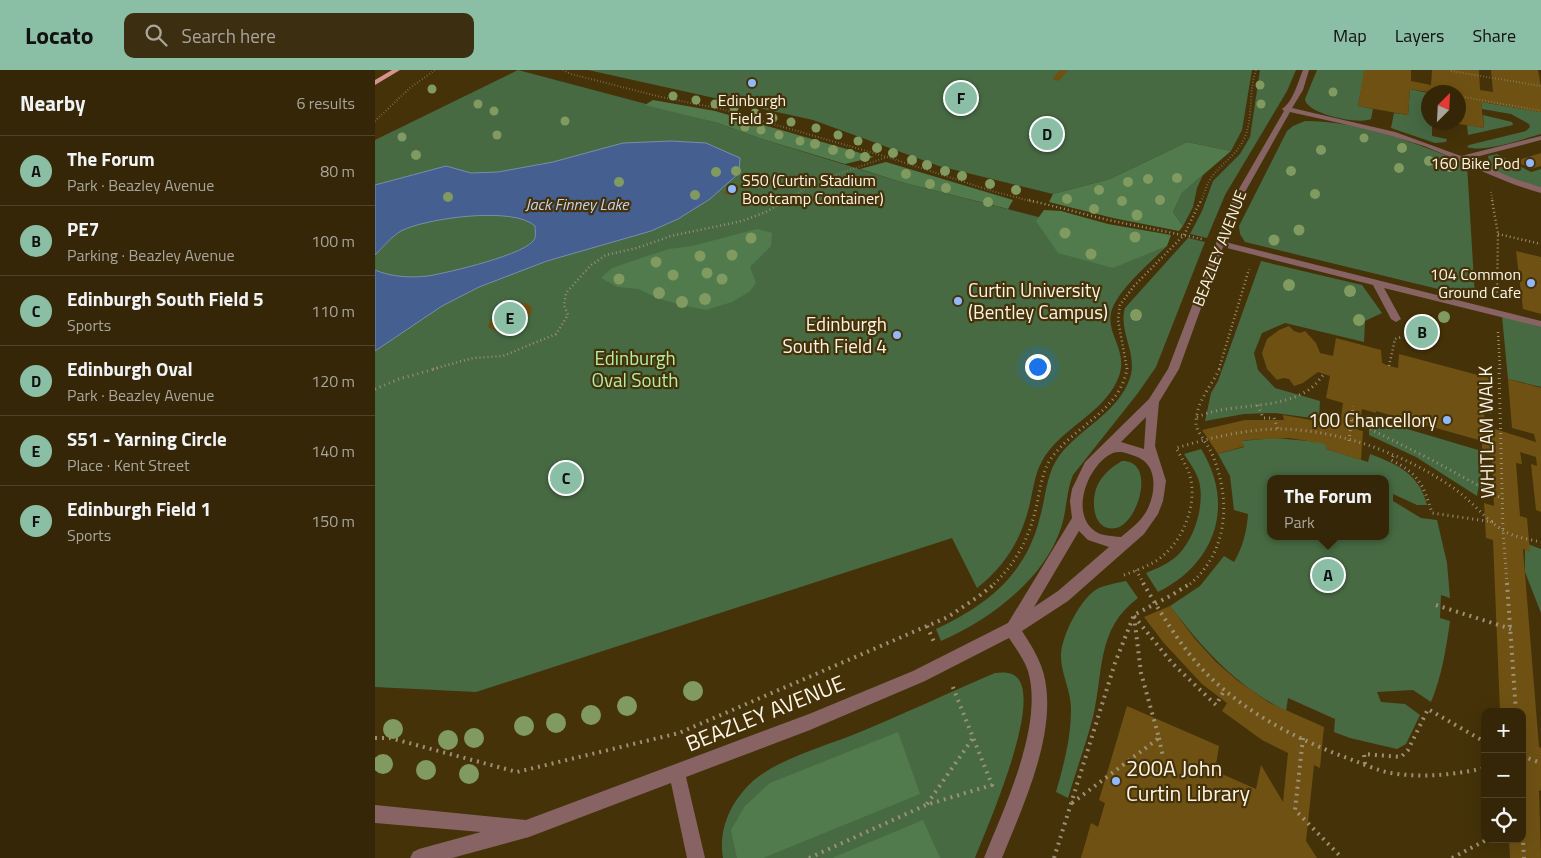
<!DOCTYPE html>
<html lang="en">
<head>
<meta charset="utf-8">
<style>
  :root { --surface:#342607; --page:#3c2e11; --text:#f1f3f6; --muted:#a9a59b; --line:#4e4328; --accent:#8abfa5 }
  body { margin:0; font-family:"Titillium Web",sans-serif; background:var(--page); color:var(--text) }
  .controls { position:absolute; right:15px; bottom:15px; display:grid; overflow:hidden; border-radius:10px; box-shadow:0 5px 20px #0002 }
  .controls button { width:45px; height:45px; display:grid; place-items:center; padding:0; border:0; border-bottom:1px solid var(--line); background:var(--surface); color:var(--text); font:25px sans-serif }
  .compass { position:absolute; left:1046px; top:15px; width:45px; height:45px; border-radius:50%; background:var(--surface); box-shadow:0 5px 20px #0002; rotate:24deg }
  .you { position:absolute; left:662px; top:296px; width:18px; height:18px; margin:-12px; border:4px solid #fff; border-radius:50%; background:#1a73e8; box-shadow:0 0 0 8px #1a73e833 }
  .badge { display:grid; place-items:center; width:32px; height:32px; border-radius:50%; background:var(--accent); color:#111; font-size:16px; font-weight:700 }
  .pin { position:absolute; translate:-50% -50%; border:2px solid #fff; box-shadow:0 1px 5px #0006 }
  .popup { position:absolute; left:892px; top:405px; width:122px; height:65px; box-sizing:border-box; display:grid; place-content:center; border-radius:10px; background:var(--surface); filter:drop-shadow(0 1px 4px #0005); font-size:16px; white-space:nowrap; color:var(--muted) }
  .popup b { font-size:19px; color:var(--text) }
  .popup::after { content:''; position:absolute; left:50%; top:100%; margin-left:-10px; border:10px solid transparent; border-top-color:var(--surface) }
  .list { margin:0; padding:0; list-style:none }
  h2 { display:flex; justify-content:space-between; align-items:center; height:65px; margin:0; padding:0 20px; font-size:21px }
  h2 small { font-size:16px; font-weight:400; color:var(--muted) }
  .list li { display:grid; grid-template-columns:32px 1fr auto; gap:15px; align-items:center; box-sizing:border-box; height:70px; padding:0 20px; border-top:1px solid var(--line) }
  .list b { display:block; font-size:19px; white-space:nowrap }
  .list p { margin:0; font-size:16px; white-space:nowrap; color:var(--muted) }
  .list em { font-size:16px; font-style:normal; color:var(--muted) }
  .icon { flex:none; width:28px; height:28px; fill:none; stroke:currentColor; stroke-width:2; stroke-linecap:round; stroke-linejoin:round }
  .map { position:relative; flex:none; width:1166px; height:788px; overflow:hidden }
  header { display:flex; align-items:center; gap:30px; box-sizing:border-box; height:70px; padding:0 25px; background:var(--accent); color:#111 }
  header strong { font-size:24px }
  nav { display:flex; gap:28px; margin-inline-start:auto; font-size:18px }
  .search { width:350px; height:45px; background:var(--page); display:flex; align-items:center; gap:12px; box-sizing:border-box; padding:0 18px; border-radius:10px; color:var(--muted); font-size:19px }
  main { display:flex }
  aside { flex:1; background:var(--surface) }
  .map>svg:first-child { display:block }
  .green { fill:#476a43; fill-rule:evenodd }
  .forest { fill:#517b4c }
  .water { fill:#445f90; stroke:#7b8caa }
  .building { fill:#6f5213 }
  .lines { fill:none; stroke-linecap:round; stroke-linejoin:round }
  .path-far3 { stroke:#9d9074; stroke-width:2; stroke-dasharray:0.5 2.5; stroke-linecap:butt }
  .path-far2 { stroke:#9d9074; stroke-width:2.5; stroke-dasharray:1 3; stroke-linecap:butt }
  .path-far1 { stroke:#9d9074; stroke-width:3; stroke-dasharray:1 4; stroke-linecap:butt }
  .path { stroke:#9d9074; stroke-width:4; stroke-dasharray:2 5; stroke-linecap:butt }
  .minor { fill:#876463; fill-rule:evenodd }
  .major { fill:#d7918e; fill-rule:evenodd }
  .tree { fill:#809a60 }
  .poi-dot { fill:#91b8fd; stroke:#453209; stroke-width:2 }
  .labels { text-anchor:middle; stroke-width:4.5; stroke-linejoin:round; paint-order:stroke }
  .far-poi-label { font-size:16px; fill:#fcf4e6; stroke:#453209; text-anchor:end }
  .far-water-label { font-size:16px; font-style:italic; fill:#c4d5f3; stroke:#453209 }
  .far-street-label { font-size:16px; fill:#fcf4e6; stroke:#453209 }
  .poi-label { font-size:19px; fill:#fcf4e6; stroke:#453209; text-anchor:end }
  .park-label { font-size:19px; fill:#b0efa7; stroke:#453209 }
  .street-label { font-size:19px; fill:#fcf4e6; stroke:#453209 }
  .near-street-label { font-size:22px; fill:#fcf4e6; stroke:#453209 }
  .near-poi-label { font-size:22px; fill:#fcf4e6; stroke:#453209; text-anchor:start }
</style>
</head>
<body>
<header>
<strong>Locato</strong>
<div class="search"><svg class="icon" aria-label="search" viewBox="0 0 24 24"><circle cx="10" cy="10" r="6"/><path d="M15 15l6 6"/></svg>Search here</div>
<nav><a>Map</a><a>Layers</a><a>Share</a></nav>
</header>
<main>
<aside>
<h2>Nearby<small>6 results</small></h2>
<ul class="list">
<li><span class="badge">A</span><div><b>The Forum</b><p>Park · Beazley Avenue</p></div><em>80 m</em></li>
<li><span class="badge">B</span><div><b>PE7</b><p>Parking · Beazley Avenue</p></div><em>100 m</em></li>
<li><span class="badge">C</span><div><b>Edinburgh South Field 5</b><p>Sports</p></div><em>110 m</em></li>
<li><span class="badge">D</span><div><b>Edinburgh Oval</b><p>Park · Beazley Avenue</p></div><em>120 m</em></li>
<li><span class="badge">E</span><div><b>S51 - Yarning Circle</b><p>Place · Kent Street</p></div><em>140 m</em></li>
<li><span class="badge">F</span><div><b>Edinburgh Field 1</b><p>Sports</p></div><em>150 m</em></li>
</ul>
</aside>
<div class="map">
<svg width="1166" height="788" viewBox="0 0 1166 788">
  <rect width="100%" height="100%" fill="#453209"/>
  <path class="green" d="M143,0L343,53L384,68L526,112L722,162L792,176C776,192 741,221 736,243C731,267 757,283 741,313C727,342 689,358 670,386C660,401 659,416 655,433C647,468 631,495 602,518L577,468L101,622L0,617V70Z
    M213,0H877L867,60L856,81L812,72L735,109L678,124L564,96L438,50Z
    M885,0H921L912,21L850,125L832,168L815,164L827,141L838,111L865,84L875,67Z
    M942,0H990L983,36L998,39L996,49C984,55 931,44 930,29Z
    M1035,19L1053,23L1054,52L1057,53V66L1072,69L1071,72L1060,73L1016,58L1019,43L1033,45Z
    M1106,32L1166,42V64C1148,69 1109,83 1092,77L1094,75L1151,61L1155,57L1154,54L1136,44L1107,39Z
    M1108,45L1137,52L1138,55L1093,65L1092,55L1109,58Z
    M930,51C986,51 1041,73 1092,94L1100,228L870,172L865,164L864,156L912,61L918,56Z
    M1122,84L1156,102L1166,99V117L1137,109L1116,100L1113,86Z
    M828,105L822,118L818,137L808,156L798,142L807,123Z
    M813,168L830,172L781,297L763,323L698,405C691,422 692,440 686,458C669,510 614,550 566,571L561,559C612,535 651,505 665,447C671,427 671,404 684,386C705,358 743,343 755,308C763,284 743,261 750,238Z
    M886,191L987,215L1007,243L990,251L989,272L910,253L887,263L879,283L883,300L900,318L945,331L944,349L900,343L869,344L830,351L836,323L843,311Z
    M1127,246L1166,257V317L1133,309Z
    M995,348L1110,382L1102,426L1041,387L994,365Z
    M899,368L945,372L951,374V379L993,392L995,384C1024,395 1044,404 1052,435H1042L1018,424V431L1046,448L1062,450L1072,493L1075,528L1066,525L1065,548L1075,551C1071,579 1067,606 1056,632L1038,620L1002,622L1006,632L1030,634L1045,645L1031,674L1022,679L975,668L959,662L960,649L913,628L911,641C860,615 829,580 795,536L825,516L849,486L859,492C868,477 872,460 873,444L859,440L855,406L843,384L869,377L866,371ZM896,409H1010V466H896Z
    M826,379C861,435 840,494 783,522L771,503C783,498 795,493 804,484C820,467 830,434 824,411C821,401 814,392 809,384Z
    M747,391C782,390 763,454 741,458C719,462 716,435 721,419C725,407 736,397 747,391Z
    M1150,473L1166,479V543L1150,502Z
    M751,511L763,528C721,559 729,601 718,647C711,674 701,701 693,728L681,722C689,694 696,668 696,639C696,620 686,604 686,586C686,567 705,529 722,519C730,515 742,513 751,511Z
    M620,603C629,602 639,602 644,610C664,639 613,755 600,788H348C343,759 356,732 376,713C398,691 450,676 480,664C527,645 573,623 620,603Z"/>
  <path class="forest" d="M278,30L340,41L499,87L470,94L384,68L343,53L270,35Z
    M812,72L856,81L807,123L798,142L808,156L804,161L738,148L674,132L678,124L735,109Z
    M511,92L638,130L633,139L526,112L485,99Z
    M669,140L686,141L733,154L796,165L792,176L738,198L683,183L661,151Z
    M382,159L397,163L396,176L375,197L381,213L374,222L357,232L331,240L306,235L282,228L264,219L242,217L226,208L237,198L269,187L294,179L317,176Z
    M523,662L545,724L388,788H362L356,760L370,736L395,713Z
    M548,750L565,788H457Z"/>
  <path class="water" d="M296,71L331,73L365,88L364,103L335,129L303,149L276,161L172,191L104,217L67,236L0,281V200C16,207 36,208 53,206C71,203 155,184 160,168C161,165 160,159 160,156C139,136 51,148 26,161C17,166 8,177 0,185V115L71,96L96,103L123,102L178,92L248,73Z"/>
  <path class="building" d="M685,0H693L684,11L677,9Z
    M989,0H1036V11L1056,15L1057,0H1104L1105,20L1118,22L1116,0H1163L1166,16V42L1106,32L1109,58L1084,54V22H1053L1035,19L1033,45L983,36Z
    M1166,83V96L1156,99L1140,91Z
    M359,114L366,116L354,125L348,123Z
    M1141,181L1166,187V244L1148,239Z
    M150,233L156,236L157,240L156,244L146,253L126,261L113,258L115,251L123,242L134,235Z
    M914,256L919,261L925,263L930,261L941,273L945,283L958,286L961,268L1006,280L1007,293L1014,296L1023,298L1024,284L1114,308L1116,344L1109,342L1110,356L1161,372L1159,364L1137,358L1133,309L1166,318V442L1161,440L1156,394L1162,396L1161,387L1145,382L1147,394L1141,393L1145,446L1152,448L1155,482L1148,479L1164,677L1166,678V721L1164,720L1166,788H1135L1134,769H1147V642H1125L1118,470L1111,468L1109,433L1119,436L1117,386L1107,383V371L1001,341V343L987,339L983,360L988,361L986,390L951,379V374L914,368L873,370L866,371L870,376L843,384L827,360L870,350H909L908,345L965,355L968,333L951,328L955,306L943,302L928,313L919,316L914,309L908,308L902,310L892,299L887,283L892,269L904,260Z
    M795,536L820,569L841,592L863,611L895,633L949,657L945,698L939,695L931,771L942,788H706L716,753L723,757L730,733L724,730L752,636L844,676L840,701L881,719L886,695L908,732L913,683L887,670L847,641L852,633L827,614L788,572L769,547Z"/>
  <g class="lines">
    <path class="path-far3" d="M188,0L196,4L286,27L346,39L512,87L617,121L659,132
      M1076,1L1166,16
      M1084,26L1166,41
      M0,51L35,18L60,0
      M1116,122L1118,132
      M408,132L443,111L512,87
      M826,132C830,122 832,112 839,104C849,92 863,83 869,69C879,47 873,22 881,0"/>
    <path class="path-far2" d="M654,130L733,150L827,169
      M1117,130L1123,164L1122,225
      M1123,164L1166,174
      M1123,262L1125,299
      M1014,296L1020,269L1027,267
      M58,299L98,288L128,286L181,264L193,245L189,235L191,223L215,196L231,185L262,178L296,166L367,151L391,142L411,130
      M752,299L743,250L745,235L759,216L809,165L826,130
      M844,299L874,199"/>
    <path class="path-far1" d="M1124,298L1128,461L1132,514
      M0,319L24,309L63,298
      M883,335L888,348H899L903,359
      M822,347C857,332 899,341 932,321C939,317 944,310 949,304
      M977,350L1057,390L1128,429
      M974,371L978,336
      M1018,386L1016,390C1044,404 1048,414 1057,443L1118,452
      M761,500L769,514
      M749,505C760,501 771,497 781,491C807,474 823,436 815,406C812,396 806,387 801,378C835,368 870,359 906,359C965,360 1029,384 1077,417C1095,429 1108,447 1126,459C1137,467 1153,469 1166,472
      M619,514C641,493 654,468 661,438C665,422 666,405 675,390C697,357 746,341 752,298
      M815,514C854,481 856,428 837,384C834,376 821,361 821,354C821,331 836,317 845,298"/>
    <path class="path" d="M768,513C786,543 804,574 828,600C869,643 925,671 980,691C991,695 1004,701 1016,703C1047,708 1079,705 1110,698
      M1132,513L1141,642
      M1061,535L1136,559
      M759,546L797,593L841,635L850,619
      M552,556L559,572
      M0,668H15L142,702L304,663L573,547L604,526L621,513
      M784,668L788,687
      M928,668L920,740L967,788
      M1147,686L1166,693
      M990,694L989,684L1026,687L1033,680L1053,639L1110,672
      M697,733L784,668L766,603L759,546
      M552,734L598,668
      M1147,752L1149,788
      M434,788L551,735L617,715L577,615
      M679,788L740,593L759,545L797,525L816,513
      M1077,788L1113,769"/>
    <path class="minor" d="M928,0H934L928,20L917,38L1020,62L1086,86L1166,66V70L1093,89L1140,109L1166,117V123C1125,112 1088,91 1049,76C1005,61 960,52 915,42L865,131L850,172L1166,251V257L1009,218L1026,249L1021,252L1016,249L998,215L848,177L804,299L784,332L780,376L791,411L788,431L783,444L769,464L693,531L647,561C656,575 665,589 669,605C683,663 648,735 627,788H609C629,738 669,655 653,601C649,589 641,579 634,568L550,611L435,660L311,707L330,788H312L296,713L154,767L77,788H35L38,782L44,779L106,762L0,753V735L151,750L434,644L538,601L633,553L697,448L695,431L697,419L710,392L774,329L793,299L857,131L909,41L907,39C918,32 923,12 928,0ZM771,347L769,379L746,372ZM747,382C754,384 763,386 769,391C784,403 779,431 769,445C763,454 754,460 746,467C738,466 729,466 723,463C693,447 712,396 736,384C739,382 743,382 747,382ZM704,461L713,470L734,477L683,521L659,537Z"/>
    <path class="major" d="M17,0H25L0,15V10Z"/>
  </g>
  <g class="tree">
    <circle cx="885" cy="15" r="4.5"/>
    <circle cx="57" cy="19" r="4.5"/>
    <circle cx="958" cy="22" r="4.5"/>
    <circle cx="298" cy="26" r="4.5"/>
    <circle cx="321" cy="30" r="4.5"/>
    <circle cx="103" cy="34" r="4.5"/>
    <circle cx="340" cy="34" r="4.5"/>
    <circle cx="886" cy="34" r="4.5"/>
    <circle cx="359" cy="38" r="4.5"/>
    <circle cx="119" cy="41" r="4.5"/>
    <circle cx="380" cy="43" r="4.5"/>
    <circle cx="398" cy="48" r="4.5"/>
    <circle cx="190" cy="51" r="4.5"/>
    <circle cx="416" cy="52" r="4.5"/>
    <circle cx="370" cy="57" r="4.5"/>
    <circle cx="441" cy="58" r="4.5"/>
    <circle cx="386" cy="60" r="4.5"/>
    <circle cx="122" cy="65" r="4.5"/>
    <circle cx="404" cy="65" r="4.5"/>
    <circle cx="463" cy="65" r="4.5"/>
    <circle cx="27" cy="67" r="4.5"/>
    <circle cx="989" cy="68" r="4.5"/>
    <circle cx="425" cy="71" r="4.5"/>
    <circle cx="483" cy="71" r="4.5"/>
    <circle cx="440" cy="74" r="5"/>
    <circle cx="502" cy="78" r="5"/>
    <circle cx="1027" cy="78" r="5"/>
    <circle cx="458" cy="80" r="5"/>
    <circle cx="946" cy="80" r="5"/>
    <circle cx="518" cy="83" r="5"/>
    <circle cx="475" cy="84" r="5"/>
    <circle cx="41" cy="85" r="5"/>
    <circle cx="490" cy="87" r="5"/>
    <circle cx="537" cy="90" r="5"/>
    <circle cx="1054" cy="91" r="5"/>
    <circle cx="552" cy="95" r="5"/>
    <circle cx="1075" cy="97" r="5"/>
    <circle cx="1024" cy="98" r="5"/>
    <circle cx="361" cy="101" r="5"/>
    <circle cx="570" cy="101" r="5"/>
    <circle cx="916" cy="101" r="5"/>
    <circle cx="341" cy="102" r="5"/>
    <circle cx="531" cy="104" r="5"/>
    <circle cx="587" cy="106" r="5"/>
    <circle cx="802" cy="108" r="5"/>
    <circle cx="773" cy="109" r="5"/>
    <circle cx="244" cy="112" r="5"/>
    <circle cx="753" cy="112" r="5"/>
    <circle cx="555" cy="114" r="5"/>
    <circle cx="615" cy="114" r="5"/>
    <circle cx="571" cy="118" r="5"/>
    <circle cx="641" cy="120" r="5"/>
    <circle cx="724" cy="120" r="5"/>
    <circle cx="940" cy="124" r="5"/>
    <circle cx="320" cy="125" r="5"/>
    <circle cx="73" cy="127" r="5"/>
    <circle cx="692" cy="129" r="5"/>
    <circle cx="785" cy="130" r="5"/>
    <circle cx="747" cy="131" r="5"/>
    <circle cx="613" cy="132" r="5"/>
    <circle cx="719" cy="139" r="5"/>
    <circle cx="762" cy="145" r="5.5"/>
    <circle cx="924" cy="160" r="5.5"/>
    <circle cx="690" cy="163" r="5.5"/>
    <circle cx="760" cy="167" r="5.5"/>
    <circle cx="376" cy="168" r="5.5"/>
    <circle cx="899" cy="170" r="5.5"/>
    <circle cx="716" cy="184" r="5.5"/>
    <circle cx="357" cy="185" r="5.5"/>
    <circle cx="325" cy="186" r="5.5"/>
    <circle cx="281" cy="192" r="5.5"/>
    <circle cx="332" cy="203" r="5.5"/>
    <circle cx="298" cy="205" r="5.5"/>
    <circle cx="244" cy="209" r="5.5"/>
    <circle cx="347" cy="209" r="5.5"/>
    <circle cx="914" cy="215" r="6"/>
    <circle cx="975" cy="221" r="6"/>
    <circle cx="284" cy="223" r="6"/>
    <circle cx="330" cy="229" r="6"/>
    <circle cx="307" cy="232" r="6"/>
    <circle cx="761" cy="245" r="6"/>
    <circle cx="1069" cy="247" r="6"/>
    <circle cx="984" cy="250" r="6"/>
    <circle cx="318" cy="621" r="10"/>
    <circle cx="252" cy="636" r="10"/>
    <circle cx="216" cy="645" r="10"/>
    <circle cx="181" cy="653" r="10"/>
    <circle cx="149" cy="656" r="10"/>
    <circle cx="18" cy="659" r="10"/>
    <circle cx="99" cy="668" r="10"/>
    <circle cx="73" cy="670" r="10"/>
    <circle cx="8" cy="694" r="10"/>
    <circle cx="51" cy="700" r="10"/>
    <circle cx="94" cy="704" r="10"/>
  </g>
  <g class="poi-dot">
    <circle cx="377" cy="13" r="5"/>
    <circle cx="1155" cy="93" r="5"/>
    <circle cx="357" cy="119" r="5"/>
    <circle cx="1156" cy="213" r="5"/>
    <circle cx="583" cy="231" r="5"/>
    <circle cx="522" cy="265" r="5"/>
    <circle cx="1072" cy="350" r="5"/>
    <circle cx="741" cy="711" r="5"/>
  </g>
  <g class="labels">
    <g class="far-poi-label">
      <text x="377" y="36" text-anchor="middle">Edinburgh<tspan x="377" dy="18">Field 3</tspan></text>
      <text x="1145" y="99">160 Bike Pod</text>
      <text x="367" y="116" text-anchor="start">S50 (Curtin Stadium<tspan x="367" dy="18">Bootcamp Container)</tspan></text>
      <text x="1146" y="210">104 Common<tspan x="1146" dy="18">Ground Cafe</tspan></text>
    </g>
    <g class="far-water-label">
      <text x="202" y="140">Jack Finney Lake</text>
    </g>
    <g class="far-street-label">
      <text transform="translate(844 178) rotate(-69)" y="6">BEAZLEY AVENUE</text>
    </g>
    <g class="poi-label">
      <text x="593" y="227" text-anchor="start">Curtin University<tspan x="593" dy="22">(Bentley Campus)</tspan></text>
      <text x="512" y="261">Edinburgh<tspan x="512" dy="22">South Field 4</tspan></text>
      <text x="1062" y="357">100 Chancellory</text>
    </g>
    <g class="park-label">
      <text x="260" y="295">Edinburgh<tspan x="260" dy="22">Oval South</tspan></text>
    </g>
    <g class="street-label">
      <text transform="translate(1111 362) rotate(-91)" y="7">WHITLAM WALK</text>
    </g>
    <g class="near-street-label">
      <text transform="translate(390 643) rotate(-22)" y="8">BEAZLEY AVENUE</text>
    </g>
    <g class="near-poi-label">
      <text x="751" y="706">200A John<tspan x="751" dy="25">Curtin Library</tspan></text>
    </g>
  </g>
</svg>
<div class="controls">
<button>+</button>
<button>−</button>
<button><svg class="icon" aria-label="locate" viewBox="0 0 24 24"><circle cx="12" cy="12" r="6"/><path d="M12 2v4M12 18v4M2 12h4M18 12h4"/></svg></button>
</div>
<svg class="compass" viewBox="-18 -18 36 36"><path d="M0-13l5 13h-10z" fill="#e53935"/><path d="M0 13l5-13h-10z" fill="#a9a59b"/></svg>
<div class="you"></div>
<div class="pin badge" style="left:953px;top:505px">A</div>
<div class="popup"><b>The Forum</b>Park</div>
<div class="pin badge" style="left:1047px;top:262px">B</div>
<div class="pin badge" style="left:191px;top:408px">C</div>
<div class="pin badge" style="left:672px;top:64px">D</div>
<div class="pin badge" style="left:135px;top:248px">E</div>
<div class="pin badge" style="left:586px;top:28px">F</div>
</div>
</main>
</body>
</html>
